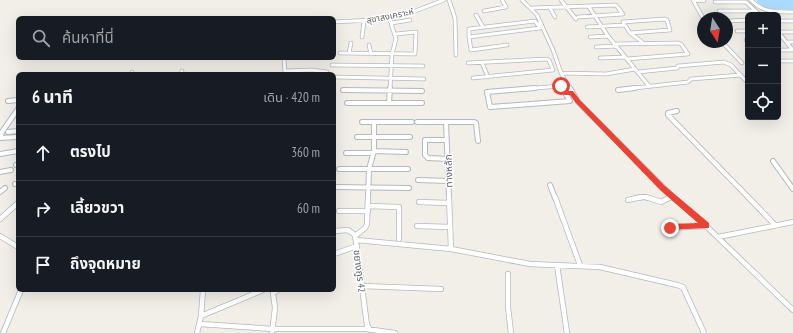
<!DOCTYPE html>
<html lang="th">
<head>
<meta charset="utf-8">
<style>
  :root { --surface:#171b24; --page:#242831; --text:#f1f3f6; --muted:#9ea1a6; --line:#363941 }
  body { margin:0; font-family:"PT Sans Narrow","Noto Sans Thai",sans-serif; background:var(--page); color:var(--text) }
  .controls { position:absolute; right:12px; top:12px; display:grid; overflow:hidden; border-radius:6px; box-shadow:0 4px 16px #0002 }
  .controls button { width:36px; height:36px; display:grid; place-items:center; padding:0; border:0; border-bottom:1px solid var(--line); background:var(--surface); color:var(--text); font:20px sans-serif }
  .compass { position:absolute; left:697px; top:12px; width:36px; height:36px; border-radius:50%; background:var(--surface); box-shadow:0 4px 16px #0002; rotate:168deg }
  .stop { position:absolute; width:12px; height:12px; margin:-9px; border:3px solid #ea4335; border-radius:50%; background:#fff }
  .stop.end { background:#ea4335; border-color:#fff; box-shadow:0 1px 4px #0008 }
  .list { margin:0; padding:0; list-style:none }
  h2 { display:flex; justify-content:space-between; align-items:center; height:52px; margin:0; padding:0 16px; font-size:17px }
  h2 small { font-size:13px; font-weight:400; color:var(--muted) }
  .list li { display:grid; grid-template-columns:26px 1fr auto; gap:12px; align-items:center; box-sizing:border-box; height:56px; padding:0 16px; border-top:1px solid var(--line) }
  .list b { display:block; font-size:15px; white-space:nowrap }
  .list em { font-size:13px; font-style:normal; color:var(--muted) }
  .icon { flex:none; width:22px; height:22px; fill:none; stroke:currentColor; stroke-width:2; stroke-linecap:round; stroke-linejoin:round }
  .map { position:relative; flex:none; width:793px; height:333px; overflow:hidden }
  .search { position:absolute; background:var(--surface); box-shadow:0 4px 16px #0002; left:16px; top:16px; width:320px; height:44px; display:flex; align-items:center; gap:10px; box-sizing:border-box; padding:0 14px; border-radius:6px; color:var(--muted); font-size:15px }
  .panel { position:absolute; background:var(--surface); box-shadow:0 4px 16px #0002; left:16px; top:72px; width:320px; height:220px; border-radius:6px }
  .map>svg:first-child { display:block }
  .water { fill:#aadaff }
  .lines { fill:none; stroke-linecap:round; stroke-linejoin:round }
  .street-far2-casing { stroke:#b5b8bc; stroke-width:4.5 }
  .street-far1-casing { stroke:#b5b8bc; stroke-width:6 }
  .street-casing { stroke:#b5b8bc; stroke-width:6 }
  .street-far2 { stroke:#fff; stroke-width:3 }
  .street-far1 { stroke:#fff; stroke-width:4 }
  .street { stroke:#fff; stroke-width:4.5 }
  .route { fill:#ea4335 }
  .labels { text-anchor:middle; stroke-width:3; stroke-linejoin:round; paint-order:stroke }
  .far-street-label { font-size:9px; fill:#5f6368; stroke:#fff }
  .street-label { font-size:10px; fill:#5f6368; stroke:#fff }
</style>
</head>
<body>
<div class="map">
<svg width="793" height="333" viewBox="0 0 793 333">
  <rect width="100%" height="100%" fill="#f1efe8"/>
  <path class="water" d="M756,0H793V10C780,9 764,12 756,0Z"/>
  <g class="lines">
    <defs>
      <path id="street-far2" d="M449,0L455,18L456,55
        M522,0L537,15L553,50L561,73L570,89
        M561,0L576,19
        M693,0L703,18
        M695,0L704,1
        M751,0C763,13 777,12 793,12
        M715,2H746
        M746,2L760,15
        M589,7L608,36L649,86
        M532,8L616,5L623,14L578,17
        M550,8L555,17
        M484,11L506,7L502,0
        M719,11H755
        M476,15L483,27
        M389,17L396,39L392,54L390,89
        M664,19L667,20L670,30L630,33L623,22Z
        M535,21L540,28L469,37V29Z
        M729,21L748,20
        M778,21H793
        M334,22L372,20L410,13L444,0
        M391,23L410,20
        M537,24L541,23
        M587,27L625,25
        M737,31H748
        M778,32L793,50
        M778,32H793
        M630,33L642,42
        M362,37L364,21
        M469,37L471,50L507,45
        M590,37L608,36
        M746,40H748
        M722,42L742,63
        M787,42H793
        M615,44L678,43L681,44L688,54
        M369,45L371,54
        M596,47L617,46
        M778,50H793
        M340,53L415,54L416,32L396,34
        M349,53L351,43
        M284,58L285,74
        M600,58L625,57
        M627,59L688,54
        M778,61H793
        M468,63L547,59L549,60L553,70L473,78
        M482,63L488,77
        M332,65L423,66
        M285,71L312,70L327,72
        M638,72L677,68L678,66L724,62L731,65L748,83
        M561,73L606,74L635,69
        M131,74L132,72
        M181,74L182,71
        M334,77L424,79
        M523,89L561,86L563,89
        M626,89L688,82L691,79L741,75"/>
      <path id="street-far1" d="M535,88L487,92L490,107L570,101L562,88
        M570,88L578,102L674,198
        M343,90L422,91
        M618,90L635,88
        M8,101L18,100
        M347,103H422
        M389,103L390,88
        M677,111L668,113V115L749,198
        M362,122H412
        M417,122H474L476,123L478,141
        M446,122L449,198
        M8,132L18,131
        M357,137H410
        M0,138L2,132L18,109
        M0,138L18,137
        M447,140H425V155L428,158L448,159
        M374,151L406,152
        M346,153H373
        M0,154L18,151
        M773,161L793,189
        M16,165H18
        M339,169H408
        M0,172L11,170
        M418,180L448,181
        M15,184H18
        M550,185L555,198
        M334,187L409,188
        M0,192L5,188
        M368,198L369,169L374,151V122
        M636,198L644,197L649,198
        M669,198L672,197"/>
      <path id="street" d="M449,197L451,249
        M555,197L580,265
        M646,197L661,202L671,197
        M673,197L706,226L793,310
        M748,197L775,225
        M628,200L642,197
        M419,202L449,203
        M368,206L399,207V239
        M339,211H368
        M0,219L18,203
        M417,226L450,227
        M669,228L706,226
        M334,231L348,230L355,235L367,325L370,330
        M0,236L18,247
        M355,236L365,228L367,224L368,197
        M718,237L793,222
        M356,240L451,249L530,264L600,267L677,285L683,287L704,333
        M334,254L357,246
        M557,265L567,333
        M508,274V307L511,333
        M362,286L441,289
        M201,316L203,290
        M200,324L273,329H366L395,333
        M3,333L21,290
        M197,333L201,316L263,290
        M272,333L275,308L273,293L278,290"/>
    </defs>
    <use href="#street-far2" class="street-far2-casing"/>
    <use href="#street-far1" class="street-far1-casing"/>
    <use href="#street" class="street-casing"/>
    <use href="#street-far2" class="street-far2"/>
    <use href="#street-far1" class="street-far1"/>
    <use href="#street" class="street"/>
  </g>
  <path class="route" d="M559,85H563L567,91H573L580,100L665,186L709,223V228L667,230L666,228L670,224L698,223L660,190L576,103L570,95H564L558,86Z"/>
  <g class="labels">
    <g class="far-street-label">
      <text transform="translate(390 16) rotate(-11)" y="3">สุขาสงเคราะห์</text>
    </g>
    <g class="street-label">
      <text transform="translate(448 171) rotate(-92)" y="4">ทางหลัก</text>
      <text transform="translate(360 271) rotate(83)" y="4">ชยางกูร 42</text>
    </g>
  </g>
</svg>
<div class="controls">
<button>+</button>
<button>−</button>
<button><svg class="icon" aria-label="locate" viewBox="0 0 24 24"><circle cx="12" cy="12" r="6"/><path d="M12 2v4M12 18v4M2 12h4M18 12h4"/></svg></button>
</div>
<svg class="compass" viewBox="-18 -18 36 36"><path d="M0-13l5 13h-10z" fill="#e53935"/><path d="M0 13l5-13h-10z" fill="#9ea1a6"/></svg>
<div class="stop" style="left:561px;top:86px"></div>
<div class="stop end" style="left:670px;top:228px"></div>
<div class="search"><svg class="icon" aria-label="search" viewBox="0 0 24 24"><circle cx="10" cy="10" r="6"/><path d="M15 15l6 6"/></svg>ค้นหาที่นี่</div>
<section class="panel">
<h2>6 นาที<small>เดิน · 420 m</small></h2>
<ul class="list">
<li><svg class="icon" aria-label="ahead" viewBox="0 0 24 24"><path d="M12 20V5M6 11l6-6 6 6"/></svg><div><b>ตรงไป</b></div><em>360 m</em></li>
<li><svg class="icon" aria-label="right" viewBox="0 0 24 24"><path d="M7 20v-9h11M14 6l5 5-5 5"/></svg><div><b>เลี้ยวขวา</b></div><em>60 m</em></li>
<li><svg class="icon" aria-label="arrive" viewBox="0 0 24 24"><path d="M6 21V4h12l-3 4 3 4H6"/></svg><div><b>ถึงจุดหมาย</b></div></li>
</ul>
</section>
</div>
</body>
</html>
